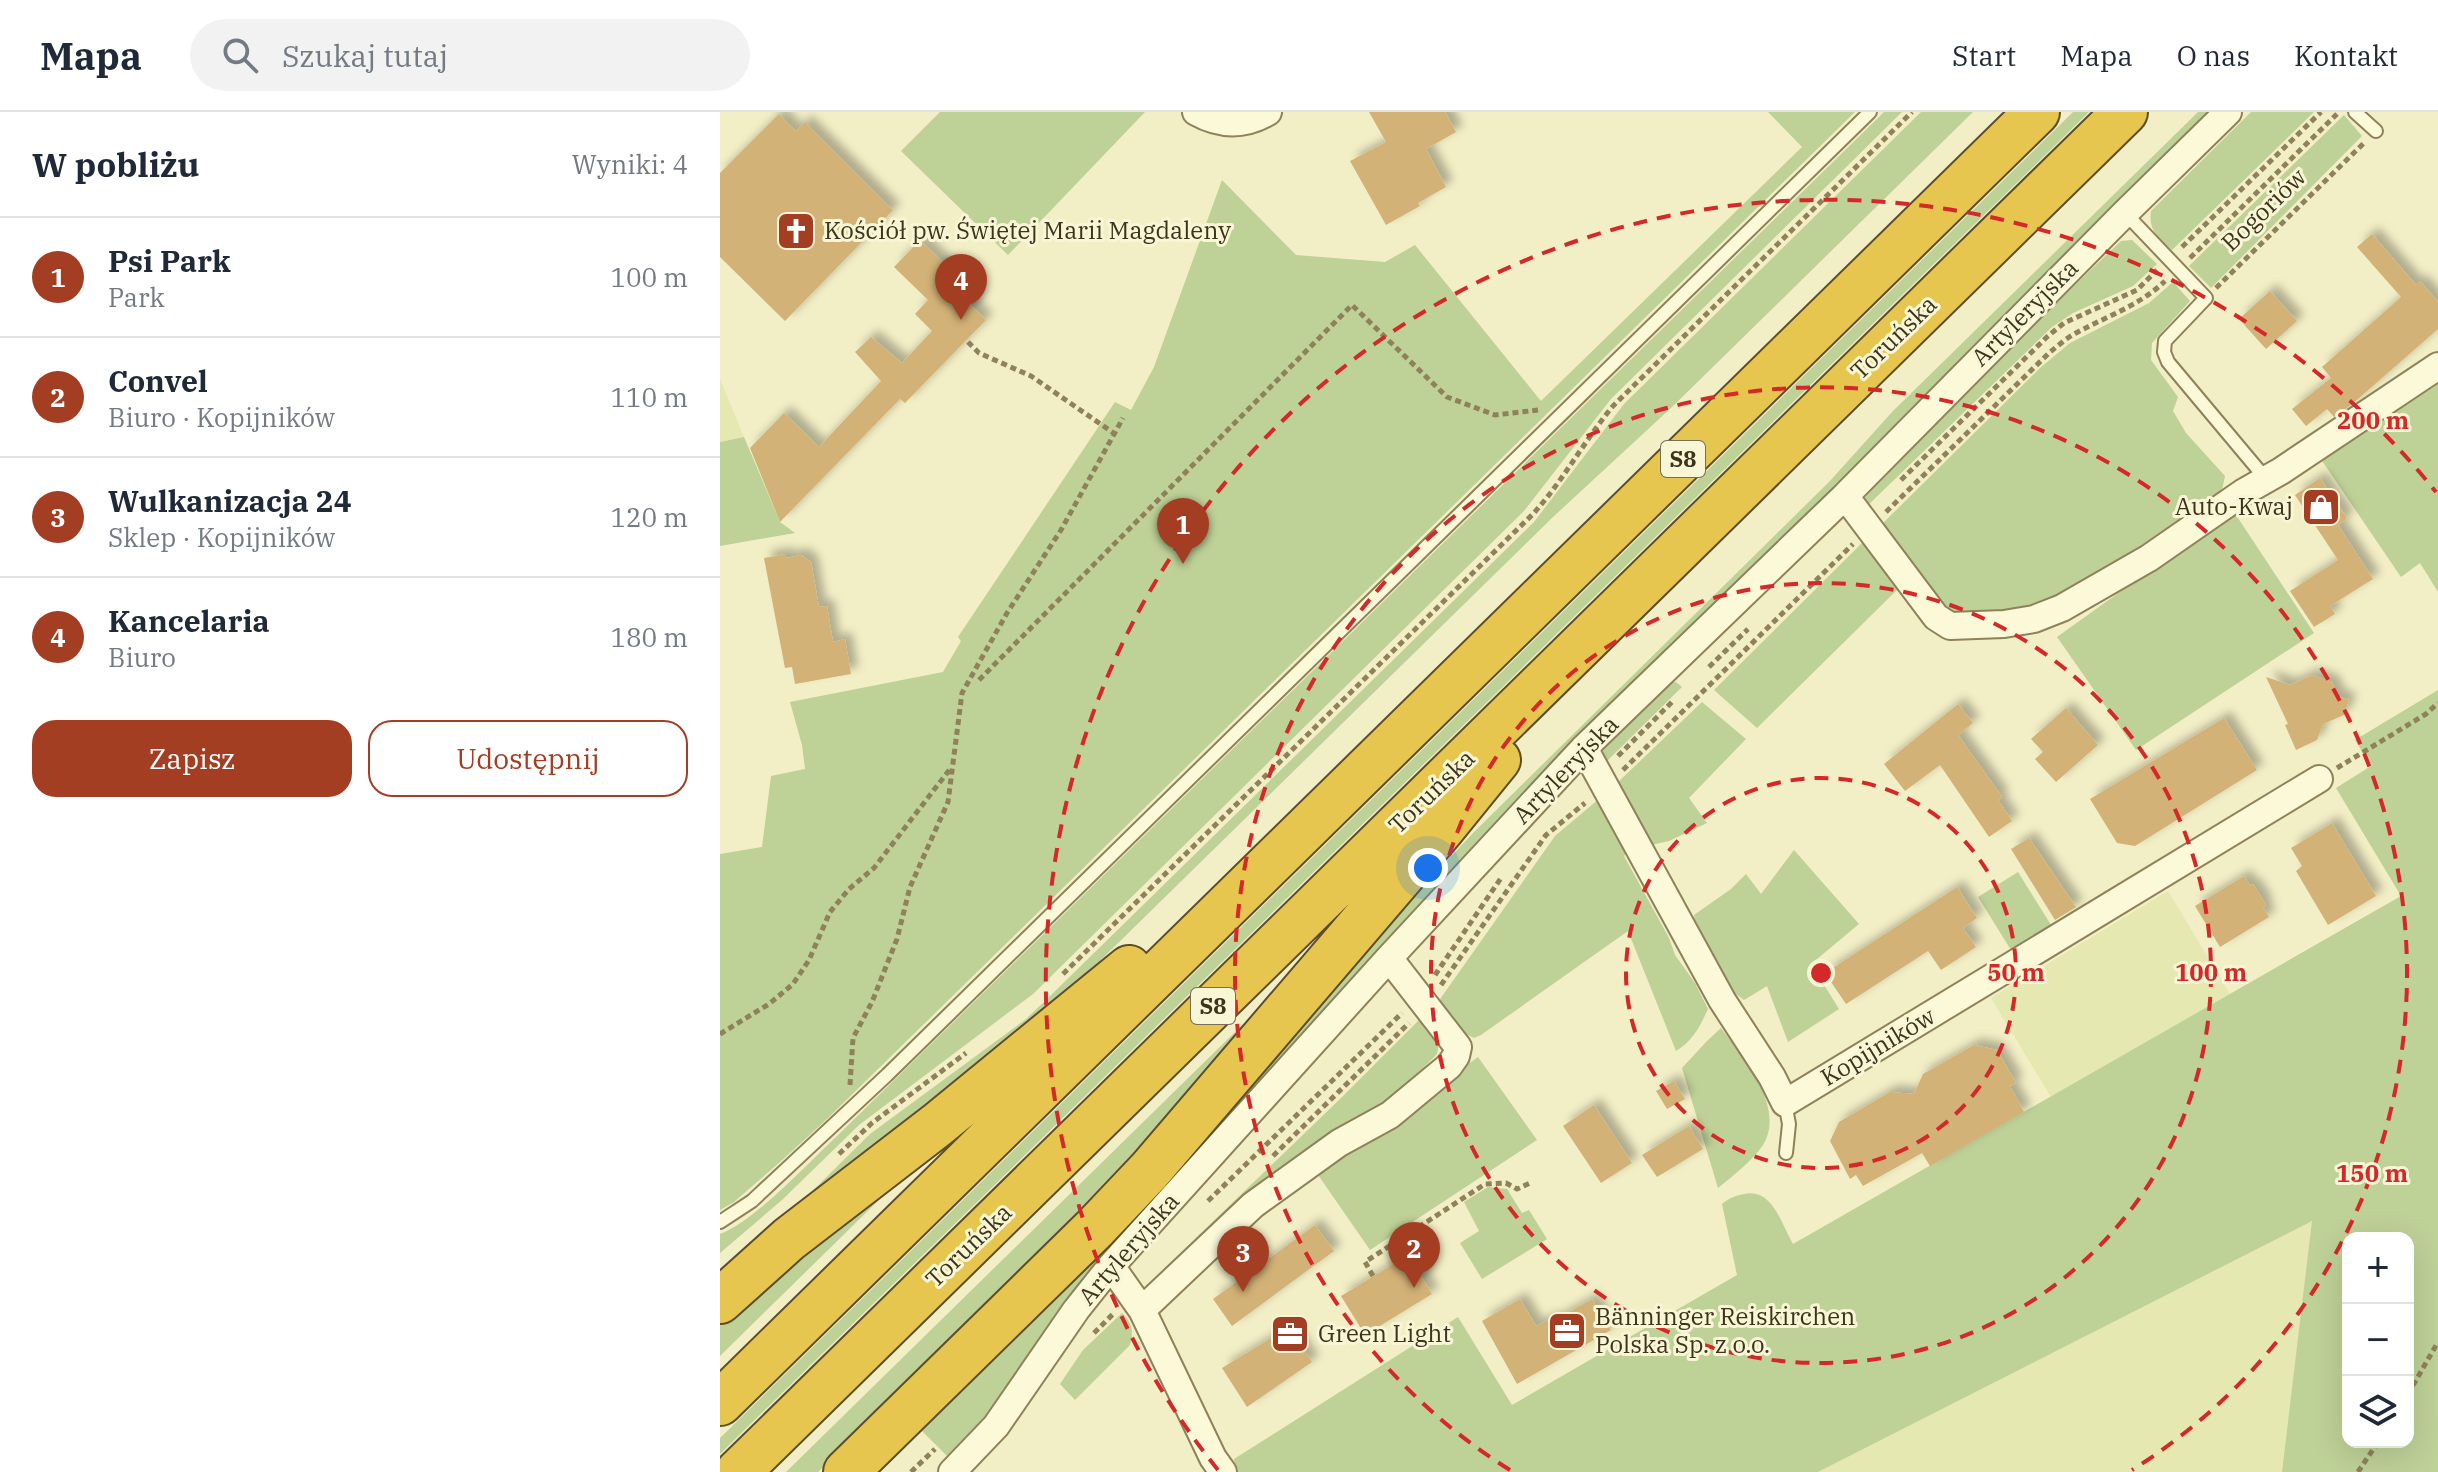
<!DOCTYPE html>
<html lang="pl">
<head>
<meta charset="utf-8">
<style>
  :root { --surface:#fff; --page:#f2f2f3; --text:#1f2937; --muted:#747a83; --line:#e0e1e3; --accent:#a33e23 }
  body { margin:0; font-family:"IBM Plex Serif",serif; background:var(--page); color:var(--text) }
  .controls { position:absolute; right:24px; bottom:24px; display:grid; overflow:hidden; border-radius:16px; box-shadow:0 8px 32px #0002 }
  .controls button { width:72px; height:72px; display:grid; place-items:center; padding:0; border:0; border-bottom:2px solid var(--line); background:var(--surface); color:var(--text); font:40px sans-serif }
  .you { position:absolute; left:708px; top:756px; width:28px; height:28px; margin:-20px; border:6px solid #fff; border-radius:50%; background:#1a73e8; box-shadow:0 0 0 12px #1a73e833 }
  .badge { display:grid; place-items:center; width:52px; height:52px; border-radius:50%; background:var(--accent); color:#fff; font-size:26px; font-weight:700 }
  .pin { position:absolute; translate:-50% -66px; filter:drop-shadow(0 2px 4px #0008) }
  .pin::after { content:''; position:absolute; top:42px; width:28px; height:24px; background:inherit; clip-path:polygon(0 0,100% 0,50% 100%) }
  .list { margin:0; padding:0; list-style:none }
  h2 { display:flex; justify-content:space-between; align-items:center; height:104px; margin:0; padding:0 32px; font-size:34px }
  h2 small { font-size:26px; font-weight:400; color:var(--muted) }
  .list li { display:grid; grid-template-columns:52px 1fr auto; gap:24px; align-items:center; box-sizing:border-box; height:120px; padding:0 32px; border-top:2px solid var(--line) }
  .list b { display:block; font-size:30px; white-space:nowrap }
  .list p { margin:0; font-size:26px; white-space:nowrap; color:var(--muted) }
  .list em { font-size:26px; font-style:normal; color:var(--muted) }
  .actions { display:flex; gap:16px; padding:24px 32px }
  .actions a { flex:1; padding:18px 0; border:2px solid var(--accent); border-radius:24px; text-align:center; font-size:28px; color:var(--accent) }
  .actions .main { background:var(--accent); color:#fff }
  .icon { flex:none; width:44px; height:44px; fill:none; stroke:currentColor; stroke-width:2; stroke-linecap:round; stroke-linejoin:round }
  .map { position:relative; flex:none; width:1718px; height:1360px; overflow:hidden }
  header { display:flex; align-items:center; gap:48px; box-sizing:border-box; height:112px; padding:0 40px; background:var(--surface); border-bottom:2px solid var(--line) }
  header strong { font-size:38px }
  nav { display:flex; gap:44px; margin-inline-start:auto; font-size:28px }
  .search { width:560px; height:72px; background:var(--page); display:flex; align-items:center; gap:20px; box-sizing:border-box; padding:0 28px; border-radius:44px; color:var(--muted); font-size:30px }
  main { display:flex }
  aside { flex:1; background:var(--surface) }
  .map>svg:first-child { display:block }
  .farmland { fill:#e5e8b1 }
  .green { fill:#bed197; fill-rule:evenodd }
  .building { fill:#d3b277; filter:url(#shadow) }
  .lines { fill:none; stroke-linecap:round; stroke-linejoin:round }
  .service-casing { stroke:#8f8159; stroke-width:16 }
  .minor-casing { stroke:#8f8159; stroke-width:30 }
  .motorway-casing { stroke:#5c4d2d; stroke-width:48 }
  .path { stroke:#8f8159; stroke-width:5; stroke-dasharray:6 4; stroke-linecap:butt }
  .service { stroke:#fcf9d9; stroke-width:12 }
  .minor { stroke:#fcf9d9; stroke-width:26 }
  .motorway { stroke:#e7c64f; stroke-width:44 }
  .ring { fill:none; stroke:#d62828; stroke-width:4; stroke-dasharray:14 10 }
  .labels { text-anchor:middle; stroke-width:6; stroke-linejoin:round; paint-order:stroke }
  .shield { fill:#f8f6d5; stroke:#766e55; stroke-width:2 }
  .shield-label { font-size:22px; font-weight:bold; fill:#3e341e }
  .street-label { font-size:24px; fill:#3e341e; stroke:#f8f6d5 }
  .poi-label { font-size:24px; fill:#3e341e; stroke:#f8f6d5; text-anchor:start }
  .centre { fill:#d62828; stroke:#f8f6d5; stroke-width:4 }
  .ring-label { font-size:24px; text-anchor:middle; font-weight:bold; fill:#d62828; stroke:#f8f6d5; stroke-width:6; stroke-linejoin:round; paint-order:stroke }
</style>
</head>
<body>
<header>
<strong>Mapa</strong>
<div class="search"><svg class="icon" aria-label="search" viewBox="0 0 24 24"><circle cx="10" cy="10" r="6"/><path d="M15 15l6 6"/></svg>Szukaj tutaj</div>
<nav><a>Start</a><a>Mapa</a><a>O nas</a><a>Kontakt</a></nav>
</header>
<main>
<aside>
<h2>W pobliżu<small>Wyniki: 4</small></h2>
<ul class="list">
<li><span class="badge">1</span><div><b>Psi Park</b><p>Park</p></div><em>100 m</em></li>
<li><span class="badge">2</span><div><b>Convel</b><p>Biuro · Kopijników</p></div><em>110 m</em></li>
<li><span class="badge">3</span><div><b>Wulkanizacja 24</b><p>Sklep · Kopijników</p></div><em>120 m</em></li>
<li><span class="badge">4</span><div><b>Kancelaria</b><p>Biuro</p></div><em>180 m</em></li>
</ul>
<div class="actions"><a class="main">Zapisz</a><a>Udostępnij</a></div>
</aside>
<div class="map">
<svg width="1718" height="1360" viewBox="0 0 1718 1360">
  <defs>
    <filter id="shadow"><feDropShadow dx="7" dy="-7" stdDeviation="4" flood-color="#0004"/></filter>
  </defs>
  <rect width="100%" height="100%" fill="#f2eec5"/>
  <path class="farmland" d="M0,267L24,325L0,330Z
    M1448,779L1510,882L1331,985L1271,886Z
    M1593,1108L1562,1360H1098Z"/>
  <path class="green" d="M220,0H425L288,143L181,39Z
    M1048,0H1135L106,1008L60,1050L14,1090L0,1098V742L42,735L51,664L85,657L82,633L70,590L223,560L241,529L238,525L395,290L411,298L434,255L502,68L576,143L665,150L695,133L821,289L1082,35Z
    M1164,0H1182L891,287L804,399L313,882L139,1013L62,1088L0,1141V1122C35,1109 89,1050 118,1023Z
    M1201,0H1253L951,296L833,405L342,886L306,919L71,1100L150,1022L306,907L326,888L814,410L904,292Z
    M1353,0H1369L0,1342V1326Z
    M1478,0H1497L842,641L230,1347L202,1319L160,1360H146L455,1059L691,787L754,720L1109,370L1173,299Z
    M1531,0H1594L1452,138C1439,125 1428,119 1431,99Z
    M1624,3L1642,24L1491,176L1469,154Z
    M1412,128L1437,152L1413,174L1353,201L1332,215L1144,397L1143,390L1147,382L1294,231L1401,129Z
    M1453,170L1470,189L1432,231L1431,248L1458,285L1453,299L1466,321L1505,364L1502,378L1489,393L1460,415L1344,483L1287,502L1256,504L1223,497L1159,415L1320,256L1350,231L1429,191Z
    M1718,267V480L1700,451L1681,465L1598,343Z
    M24,325L60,410L75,421L0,434V330Z
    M1516,403L1594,521L1416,638L1337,525L1450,444Z
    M1146,427L1181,474L1037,616L994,578Z
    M950,570H956L962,575L884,652L883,639L887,631Z
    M1718,578V1360H1562L1592,1109L1098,1360H517L514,1347L738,1205L792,1293L1017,1163L1002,1092C1009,1086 1015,1084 1024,1082C1053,1076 1061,1112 1073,1132L1681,784L1616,676L1651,654L1635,628ZM1628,1126H1688V1330H1628Z
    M982,590L1026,627L969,686L987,711L949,729L931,733L895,673Z
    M880,686L908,739L904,744L949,826L955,843L975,871L988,897C980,914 973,929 956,939L908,819L761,923L754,926L735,917L718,890L835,724Z
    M1074,738L1139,812L1091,852L1119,897L1068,930L1047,874L1024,888L1003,872L976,816L974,803L1011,777L1026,762L1041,782Z
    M1298,760L1331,813L1291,838L1258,785Z
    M613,824L476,978L267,1194L98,1360H66Z
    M701,906L719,931L717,942L662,998L641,1009L617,1016L435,1173H427L619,988Z
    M1001,916C1023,945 1066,995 1043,1033C1032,1049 1013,1064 998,1076L962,956L987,929Z
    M758,945L817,1028L650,1138L596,1060Z
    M187,1058L161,1086L0,1244V1212L44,1169Z
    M768,1075L787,1077L802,1101L809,1098L827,1127L762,1167L740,1131L759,1119L744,1090Z
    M402,1201C412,1211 414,1218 410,1233L355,1288L340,1272L363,1238Z"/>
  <path class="building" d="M649,0H725L736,20L706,37L726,75L698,91L700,94L666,113L630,49L666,30Z
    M59,2L76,19L85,10L173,98L65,209L0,145V61Z
    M1652,122L1696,173L1700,169L1718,190V217L1631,293L1614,305L1607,297L1586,314L1572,297L1611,266L1602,255L1681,185L1637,135Z
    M200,128L253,180L245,188L266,208L185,291L180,287L60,410L30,336L64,301L99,335L161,269L135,240L151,225L182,251L212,219L195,202L208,188L174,155Z
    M1550,179L1577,209L1546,237L1519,207Z
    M1600,366L1627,406L1618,413L1653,467L1610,494L1615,502L1594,515L1570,479L1618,448L1575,383Z
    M66,442V446L81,443L91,450L99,495L107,494L113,530L125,527L131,562L75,572L72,555L65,556L44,446Z
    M1592,563L1612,570L1618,584L1629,588L1624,603L1603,612L1597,628L1576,638L1565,613L1568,612L1546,565L1570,573Z
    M1238,592L1253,611L1238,623L1282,685L1278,688L1292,709L1269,725L1220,653L1185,679L1164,652Z
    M1346,596L1378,633L1336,670L1315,647L1323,640L1311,627Z
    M1504,606L1537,658L1415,734L1397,731L1370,687Z
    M1612,711L1656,784L1608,813L1576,759L1582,754L1571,736Z
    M1309,726L1356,795L1335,808L1291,737Z
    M1524,764L1530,774L1533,772L1546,793L1543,795L1549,805L1500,835L1475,794Z
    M1237,775L1257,806L1243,816L1256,835L1221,858L1208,839L1126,892L1105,861Z
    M1254,933L1277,938L1296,971L1290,974L1304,1000L1210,1054L1202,1041L1143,1074L1136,1063L1130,1067L1110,1029L1119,1010L1170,980L1194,982L1203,962Z
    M954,969L965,987L947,997L936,979Z
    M874,993L912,1051L881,1071L843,1014Z
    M969,1014L983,1037L937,1065L922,1043Z
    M595,1113L614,1139L512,1214L493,1187Z
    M688,1143L712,1182L645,1223L621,1184Z
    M800,1187L816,1214L831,1207L835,1208L872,1187L891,1218L797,1272L762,1209Z
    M569,1215L592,1250L527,1295L502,1256Z"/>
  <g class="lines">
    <defs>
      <path id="service" d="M1635,0L1656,19
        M1405,101L1486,186L1445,229L1444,240L1448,250L1546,367
        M1065,991L1069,1012L1066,1041
        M0,1110L32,1089L167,963L1150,0"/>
      <path id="minor" d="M476,0C501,14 524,14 548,0
        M1125,384L1216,505L1230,514L1284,512L1314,507L1342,496L1429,446L1524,380L1561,359L1718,254
        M864,636L1002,888L1052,965L1065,991L1599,667
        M391,1154L422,1198L493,1346L503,1360
        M422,1198L533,1093L619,1031L670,1003L729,954L736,944L738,935L669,846
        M232,1360L276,1314L356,1198L391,1154L669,846L864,636L1125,384L1405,101L1508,0"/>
      <path id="motorway" d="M0,1189L69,1127L217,1013L409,856
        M0,1291L1317,0
        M18,1360L1405,0
        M126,1360L374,1117L429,1059L722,717L778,648"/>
    </defs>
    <use href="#service" class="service-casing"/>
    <use href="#minor" class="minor-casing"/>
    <use href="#motorway" class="motorway-casing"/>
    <path class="path" d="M1462,135L1601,0
      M1470,146L1617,2
      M1496,176L1644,31
      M248,230L259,241L311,264L395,322
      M1181,368L1328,224L1344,211L1417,178L1437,158
      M1166,400L1330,240C1338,234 1346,226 1356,221C1387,204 1419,194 1445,169
      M989,555L1028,517
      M259,568L632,193L727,285L775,303L818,298
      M898,644L953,589
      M1617,656L1706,602L1718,591
      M903,658L1133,432
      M343,862L813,402C843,369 864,329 893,294L1192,0
      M715,863L781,766
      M721,873L826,723L865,691
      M0,922L49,892L73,872L89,848L110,800L129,777L154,756L230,657
      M130,973L133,926L152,890L177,827L190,775L228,690L242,581L287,501L341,418L403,306
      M119,1042L152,1011L246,941
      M553,1044L689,911
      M488,1089L682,901
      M653,1164L645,1150L765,1072L786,1071L797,1077L812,1070
      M374,1221L395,1200
      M1688,1282L1718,1230
      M191,1360L215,1337
      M1638,1360L1658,1330"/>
    <use href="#service" class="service"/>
    <use href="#minor" class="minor"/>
    <use href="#motorway" class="motorway"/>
  </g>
  <g class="ring">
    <circle cx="1101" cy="861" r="195"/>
    <circle cx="1101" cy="861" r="390"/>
    <path d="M790 1358A586 586 0 1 1 1412 1358"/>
    <path d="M498 1358A781 781 0 1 1 1716 380"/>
  </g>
  <defs>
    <symbol id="church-square" viewBox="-11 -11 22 22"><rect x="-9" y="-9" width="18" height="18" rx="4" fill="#a33e23" stroke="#f8f6d5"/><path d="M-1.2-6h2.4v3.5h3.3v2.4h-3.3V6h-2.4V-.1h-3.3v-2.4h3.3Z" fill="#fff"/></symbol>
    <symbol id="shop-square" viewBox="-11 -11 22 22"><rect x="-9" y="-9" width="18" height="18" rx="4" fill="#a33e23" stroke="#f8f6d5"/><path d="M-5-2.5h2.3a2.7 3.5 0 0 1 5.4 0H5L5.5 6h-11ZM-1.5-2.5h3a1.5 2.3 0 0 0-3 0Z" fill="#fff"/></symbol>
    <symbol id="office-square" viewBox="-11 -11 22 22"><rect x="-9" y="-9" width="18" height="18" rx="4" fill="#a33e23" stroke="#f8f6d5"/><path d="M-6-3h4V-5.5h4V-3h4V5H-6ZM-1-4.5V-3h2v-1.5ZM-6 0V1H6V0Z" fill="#fff"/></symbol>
  </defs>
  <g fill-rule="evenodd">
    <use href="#church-square" x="54" y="97" width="44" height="44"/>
    <use href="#shop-square" x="1579" y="373" width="44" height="44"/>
    <use href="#office-square" x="825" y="1197" width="44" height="44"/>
    <use href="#office-square" x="548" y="1200" width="44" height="44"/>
  </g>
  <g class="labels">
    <g class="shield">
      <rect x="941" y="329" width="44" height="36" rx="6"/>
      <rect x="471" y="876" width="44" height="36" rx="6"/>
    </g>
    <g class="shield-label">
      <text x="963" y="355">S8</text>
      <text x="493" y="902">S8</text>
    </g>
    <g class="street-label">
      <text transform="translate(1544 98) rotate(-44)" y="8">Bogoriów</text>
      <text transform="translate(1305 201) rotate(-45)" y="8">Artyleryjska</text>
      <text transform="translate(1174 226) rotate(-44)" y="8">Toruńska</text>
      <text transform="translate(846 658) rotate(-46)" y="8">Artyleryjska</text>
      <text transform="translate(712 680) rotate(-44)" y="8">Toruńska</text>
      <text transform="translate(1158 935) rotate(-31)" y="8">Kopijników</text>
      <text transform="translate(249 1134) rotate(-44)" y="8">Toruńska</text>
      <text transform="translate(409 1137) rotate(-49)" y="8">Artyleryjska</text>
    </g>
    <g class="poi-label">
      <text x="104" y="127">Kościół pw. Świętej Marii Magdaleny</text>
      <text x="1573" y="403" text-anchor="end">Auto-Kwaj</text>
      <text x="875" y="1213">Bänninger Reiskirchen<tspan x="875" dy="28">Polska Sp. z o.o.</tspan></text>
      <text x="598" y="1230">Green Light</text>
    </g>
  </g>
  <circle cx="1101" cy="861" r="12" class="centre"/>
  <g class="ring-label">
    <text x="1653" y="317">200 m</text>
    <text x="1296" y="869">50 m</text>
    <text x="1491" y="869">100 m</text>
    <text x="1652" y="1070">150 m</text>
  </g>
</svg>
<div class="controls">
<button>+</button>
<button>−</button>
<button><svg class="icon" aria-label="layers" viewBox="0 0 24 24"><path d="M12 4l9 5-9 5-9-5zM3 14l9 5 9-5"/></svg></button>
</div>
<div class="you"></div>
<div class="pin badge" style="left:463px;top:452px">1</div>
<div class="pin badge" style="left:694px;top:1176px">2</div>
<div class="pin badge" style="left:523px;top:1180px">3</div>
<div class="pin badge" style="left:241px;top:208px">4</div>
</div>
</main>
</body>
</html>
